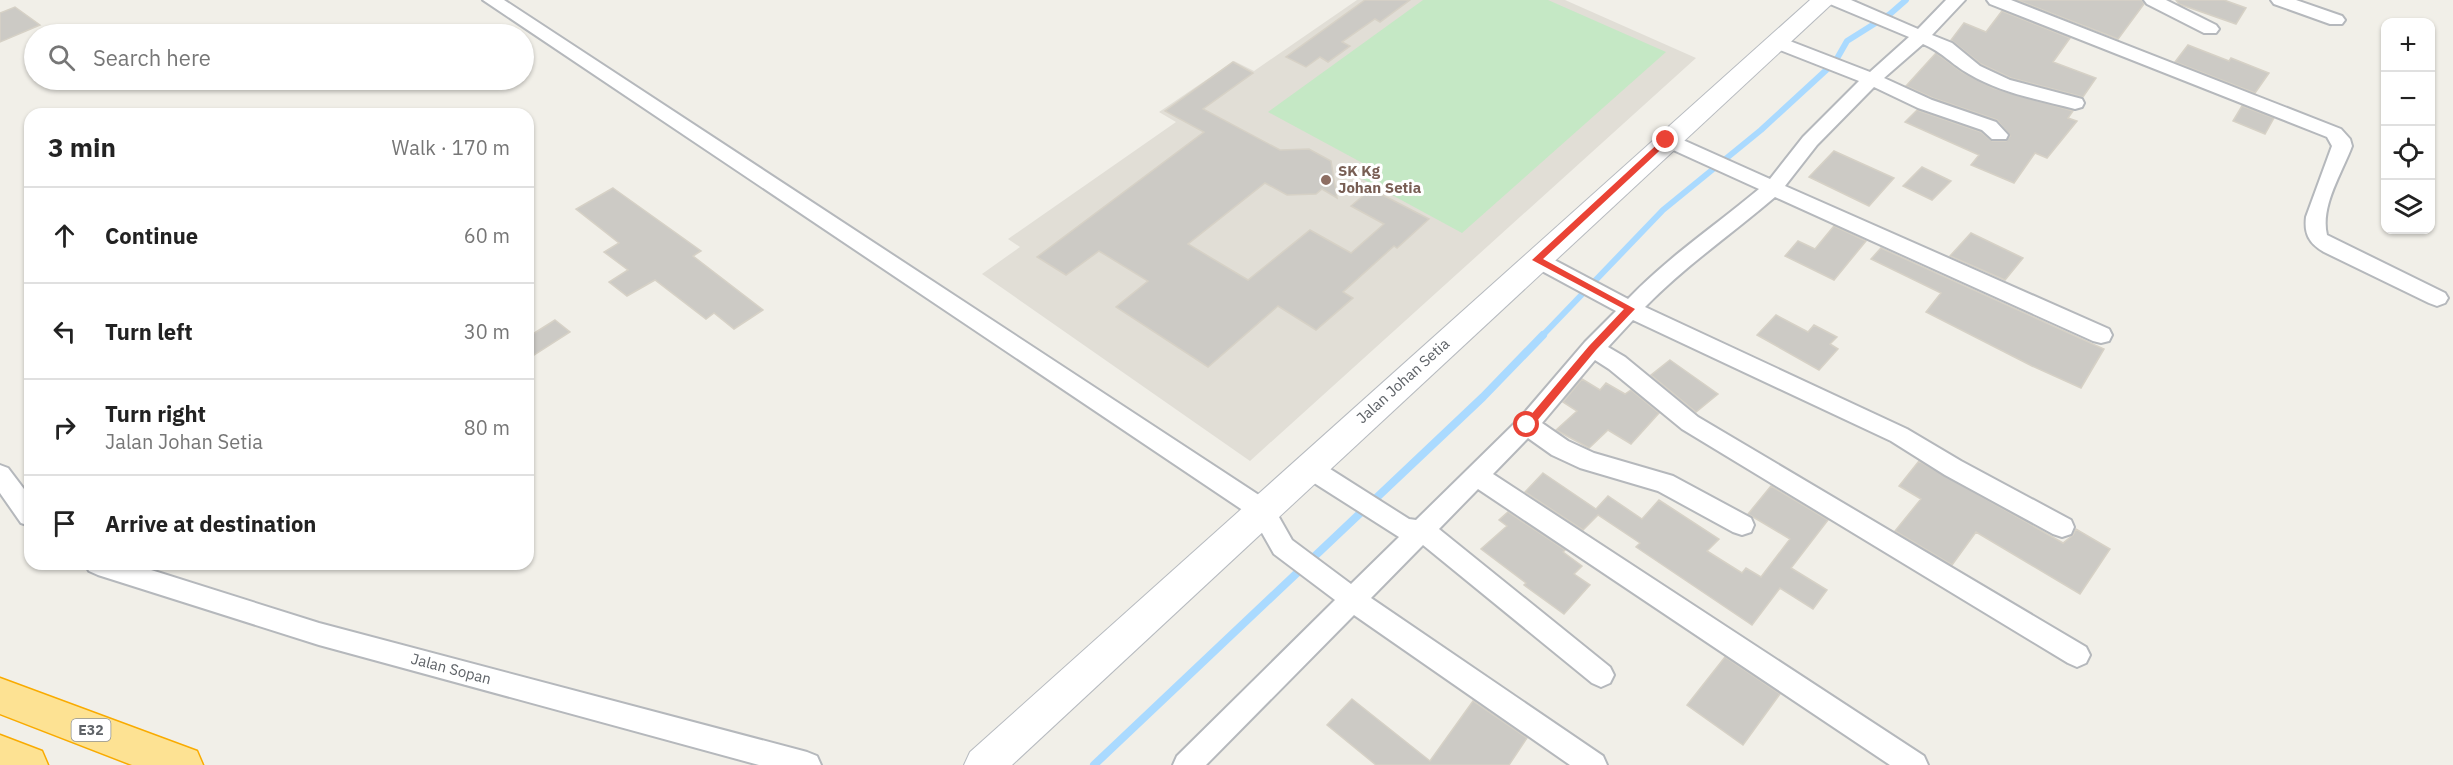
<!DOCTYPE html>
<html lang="en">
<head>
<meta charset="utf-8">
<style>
  :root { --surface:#fff; --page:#f6f6f6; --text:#222; --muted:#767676; --line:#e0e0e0 }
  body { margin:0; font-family:"IBM Plex Sans",sans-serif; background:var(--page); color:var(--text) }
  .controls { position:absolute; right:18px; top:18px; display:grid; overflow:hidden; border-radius:12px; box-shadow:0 2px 4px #0004 }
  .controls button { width:54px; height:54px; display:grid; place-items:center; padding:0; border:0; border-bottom:2px solid var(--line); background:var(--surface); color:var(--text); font:30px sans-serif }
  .stop { position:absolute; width:18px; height:18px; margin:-14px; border:4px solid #ea4335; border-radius:50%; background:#fff }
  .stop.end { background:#ea4335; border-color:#fff; box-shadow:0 2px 6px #0008 }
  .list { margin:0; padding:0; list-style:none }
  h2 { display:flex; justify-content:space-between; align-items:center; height:78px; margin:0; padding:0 24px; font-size:26px }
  h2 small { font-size:20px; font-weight:400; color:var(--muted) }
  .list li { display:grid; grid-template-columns:39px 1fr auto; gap:18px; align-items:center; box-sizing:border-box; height:96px; padding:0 24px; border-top:2px solid var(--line) }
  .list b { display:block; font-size:22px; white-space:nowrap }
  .list p { margin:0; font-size:20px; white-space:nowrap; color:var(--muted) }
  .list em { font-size:20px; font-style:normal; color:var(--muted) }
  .icon { flex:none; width:33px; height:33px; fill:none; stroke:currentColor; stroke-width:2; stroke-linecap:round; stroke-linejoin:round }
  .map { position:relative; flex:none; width:2453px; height:765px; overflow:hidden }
  .search { position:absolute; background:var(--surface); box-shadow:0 2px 4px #0004; left:24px; top:24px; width:510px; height:66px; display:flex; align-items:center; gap:15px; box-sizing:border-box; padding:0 21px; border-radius:33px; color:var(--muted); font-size:22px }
  .panel { position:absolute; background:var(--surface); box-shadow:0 2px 4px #0004; left:24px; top:108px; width:510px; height:462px; border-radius:18px }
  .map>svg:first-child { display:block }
  .education { fill:#e1ded6 }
  .green { fill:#c5e8c5 }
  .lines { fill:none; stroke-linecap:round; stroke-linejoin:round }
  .stream-far1 { stroke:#aadaff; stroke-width:6 }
  .stream { stroke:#aadaff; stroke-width:8 }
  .building { fill:#cccac5; stroke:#d6d1c6; stroke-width:1.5 }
  .street-casing { stroke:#b5b8bc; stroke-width:4 }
  .secondary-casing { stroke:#b6babf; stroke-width:2 }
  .highway-casing { stroke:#f9ab00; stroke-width:3 }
  .street { fill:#fff; fill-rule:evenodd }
  .secondary { fill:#fff; fill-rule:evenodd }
  .highway { fill:#fde293; fill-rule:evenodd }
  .route { fill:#ea4335 }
  .education-dot { fill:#8d6e63; stroke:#fff; stroke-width:2 }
  .labels { text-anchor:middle; stroke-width:6; stroke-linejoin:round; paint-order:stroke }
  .shield { fill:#fff; stroke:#8f9295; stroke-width:1.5 }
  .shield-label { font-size:14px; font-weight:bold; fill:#5f6368 }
  .education-label { font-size:15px; font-weight:bold; fill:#785e54; stroke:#fff; text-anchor:start }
  .street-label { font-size:15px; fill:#5f6368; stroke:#fff }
</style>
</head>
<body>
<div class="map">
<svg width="2453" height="765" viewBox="0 0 2453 765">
  <rect width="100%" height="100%" fill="#f1efe8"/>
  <path class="education" d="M1357,0H1565L1696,58L1250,461L982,274L1020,247L1008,239L1176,122L1159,112L1234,61L1254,71Z"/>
  <path class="green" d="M1423,0H1548L1666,52L1462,233L1357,176L1368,166L1268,112Z"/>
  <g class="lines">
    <path class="stream-far1" d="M1542,336L1663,210L1761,130L1835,62L1847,41L1890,14L1906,0"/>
    <path class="stream" d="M1094,765L1483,397L1543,335"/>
  </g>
  <path class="building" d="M1365,0H1410L1380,22L1375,19L1342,42L1350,46L1328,62L1320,57L1306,67L1286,57Z
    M2017,0H2142L2144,4L2118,39Z
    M2176,0H2224L2246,8L2236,24L2179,4Z
    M15,7L40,25L0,42V13Z
    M2002,11L2070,38L2053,62L2096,78L2083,97L2011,78L1981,64L1951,40L1964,23L1986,32Z
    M2188,45L2229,61L2231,58L2269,73L2255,93L2175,62Z
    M1936,53L1962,72L1993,88L2073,111L2068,118L2077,121L2047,158L2035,153L2014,183L1971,165L1979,155L1905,122L1917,110L1981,132L1992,141H2006L2010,136L1997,120L1933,98L1906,86Z
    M1233,62L1253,73L1203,109L1280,150L1309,149L1331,161L1337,198L1322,189L1316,194L1287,195L1265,183L1188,244L1248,280L1310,230L1351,253L1384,224L1351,206L1371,189L1429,219L1397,248L1394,246L1343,292L1353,298L1316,330L1278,306L1208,367L1116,307L1148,281L1099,251L1066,275L1037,257L1204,132L1165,111Z
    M2242,106L2274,118L2265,134L2233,121Z
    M1834,151L1894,178L1869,206L1809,177Z
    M1922,167L1951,181L1932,200L1903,186Z
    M613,188L701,251L693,256L763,310L734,329L714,313L706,319L655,280L627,296L609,282L628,270L604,252L619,243L576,209Z
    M1834,226L1866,241L1834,280L1785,256L1798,241L1815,249Z
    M1971,233L2023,258L2005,280L1950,256Z
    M1881,248L2104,349L2081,388L2032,366L1926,312L1941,293L1871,259Z
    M1776,315L1808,332L1814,325L1837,337L1830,344L1838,349L1819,370L1757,335Z
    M555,320L570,332L528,359V337Z
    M1670,360L1718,394L1696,412L1651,375Z
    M1582,379L1600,390L1606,383L1625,394L1631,390L1659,413L1631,444L1608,430L1589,448L1556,430L1577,411L1563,402Z
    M1919,461L2063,543L2073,535L2076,529L2110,549L2080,594L1976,532L1952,565L1895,531L1921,499L1899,486Z
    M1543,473L1596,509L1608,496L1642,519L1659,500L1719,539L1707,551L1742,573L1746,568L1761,577L1790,539L1748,514L1771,486L1828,520L1791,568L1827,590L1813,609L1780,588L1752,625L1636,547L1640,543L1598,515L1583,530L1525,492Z
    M1508,512L1565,550L1563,552L1582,566L1574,574L1590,585L1564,614L1524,585L1526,583L1481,549L1507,526L1499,520Z
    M1725,657L1780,694L1743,745L1687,705Z
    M1352,699L1430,761L1473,701L1527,738L1509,765H1376L1327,725Z"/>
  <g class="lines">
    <defs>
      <path id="street" d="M483,0H504L1271,503L1292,540L1351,584L1399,537L1300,474L1296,467L1300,460L1308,458L1316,460L1409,519L1416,520L1519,419L1585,342L1616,311L1529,264L1526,259L1529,254L1536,252L1543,254L1628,299C1668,257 1715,226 1759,189L1660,144L1657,140L1660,136H1674L1770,179L1803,137L1859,81L1770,46L1767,42L1770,38H1782L1870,72L1909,37L1830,4L1827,0H1851L1918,29L1946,0H1965L1932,35L1952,43L1980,66L2010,80L2082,99L2084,103L2082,107L2075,109C2040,100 2001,93 1969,74C1951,64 1944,53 1923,44L1884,78L1932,100L1996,122L2008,135L2006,139H1992L1982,130L1918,108L1874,87L1817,145L1785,186L2109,329L2112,335L2109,341L2101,343L2093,341L1775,197C1732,234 1685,266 1645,307L1907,429L1961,461L2071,520L2074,527L2071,534L2062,537L2053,534L1945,475L1891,441L1633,320L1608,347L1625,357L1698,417L2086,647L2090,655L2086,663L2077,667L2068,663L1682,429L1609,369L1595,360L1542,423L1568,441L1594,453L1673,476L1751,518L1754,525L1751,532L1742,535L1733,532L1658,491L1580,468L1552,455L1528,438L1493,474L1924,756L1928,765H1890L1478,489L1439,529L1610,667L1614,675L1610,683L1601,687L1592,683L1423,545L1371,598L1603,756L1607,765H1570L1354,615L1206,765H1173L1177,756L1335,600L1274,554L1253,517Z
        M1987,0H2011L2341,129L2350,139L2352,146C2342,173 2320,206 2327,235L2445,293L2448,298L2445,303L2437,306L2429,303L2324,252C2309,243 2304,234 2306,217L2332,146L2327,137L1990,4Z
        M2144,0H2166L2216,25L2219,29L2216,33H2204L2147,4Z
        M2271,0H2296L2342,16L2345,20L2342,24H2330L2274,4Z
        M0,465L8,468L30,497V526L21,523L0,493Z
        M85,564H132L319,623L807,752L817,756L821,765H759L319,645L98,575L89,571Z"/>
      <path id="secondary" d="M1810,0H1836L1012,765H964L970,752Z"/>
      <path id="highway" d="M0,678L197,751L203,765H132L0,714Z
        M0,735L42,751L48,765H0Z"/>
    </defs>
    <use href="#street" class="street-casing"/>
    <use href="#secondary" class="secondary-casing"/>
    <use href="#highway" class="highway-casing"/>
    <use href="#street" class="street"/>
    <use href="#secondary" class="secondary"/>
    <use href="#highway" class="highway"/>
  </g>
  <path class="route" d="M1664,138L1671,140L1543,259L1635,309L1596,350L1531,428H1524V423L1589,346L1624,309L1532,260Z"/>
  <circle class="education-dot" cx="1326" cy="180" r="6"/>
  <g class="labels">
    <rect class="shield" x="71.5" y="719" width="39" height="22" rx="4.5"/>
    <g class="shield-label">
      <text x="91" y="735">E32</text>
    </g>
    <g class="education-label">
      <text x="1338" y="176">SK Kg<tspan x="1338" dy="17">Johan Setia</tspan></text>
    </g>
    <g class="street-label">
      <text transform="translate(1403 381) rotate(-42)" y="5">Jalan Johan Setia</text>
      <text transform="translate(451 669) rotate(15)" y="5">Jalan Sopan</text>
    </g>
  </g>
</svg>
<div class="controls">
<button>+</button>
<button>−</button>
<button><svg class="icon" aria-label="locate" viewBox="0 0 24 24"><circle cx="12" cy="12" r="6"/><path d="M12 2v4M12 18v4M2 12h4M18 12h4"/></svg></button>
<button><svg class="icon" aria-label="layers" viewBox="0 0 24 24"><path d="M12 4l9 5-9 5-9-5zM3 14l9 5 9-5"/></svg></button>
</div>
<div class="stop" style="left:1527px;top:425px"></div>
<div class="stop end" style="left:1666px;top:140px"></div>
<div class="search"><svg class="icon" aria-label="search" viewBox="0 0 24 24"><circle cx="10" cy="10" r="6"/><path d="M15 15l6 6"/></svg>Search here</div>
<section class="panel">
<h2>3 min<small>Walk · 170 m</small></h2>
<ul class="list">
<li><svg class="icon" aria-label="ahead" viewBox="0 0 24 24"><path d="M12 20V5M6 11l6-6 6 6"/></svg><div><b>Continue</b></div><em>60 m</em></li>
<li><svg class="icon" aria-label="left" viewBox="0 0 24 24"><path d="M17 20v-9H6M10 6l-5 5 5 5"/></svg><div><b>Turn left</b></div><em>30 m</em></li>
<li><svg class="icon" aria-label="right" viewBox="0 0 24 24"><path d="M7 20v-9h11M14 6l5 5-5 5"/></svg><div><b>Turn right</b><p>Jalan Johan Setia</p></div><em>80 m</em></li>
<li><svg class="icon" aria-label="arrive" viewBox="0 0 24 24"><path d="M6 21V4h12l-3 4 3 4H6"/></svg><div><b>Arrive at destination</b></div></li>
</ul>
</section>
</div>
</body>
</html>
